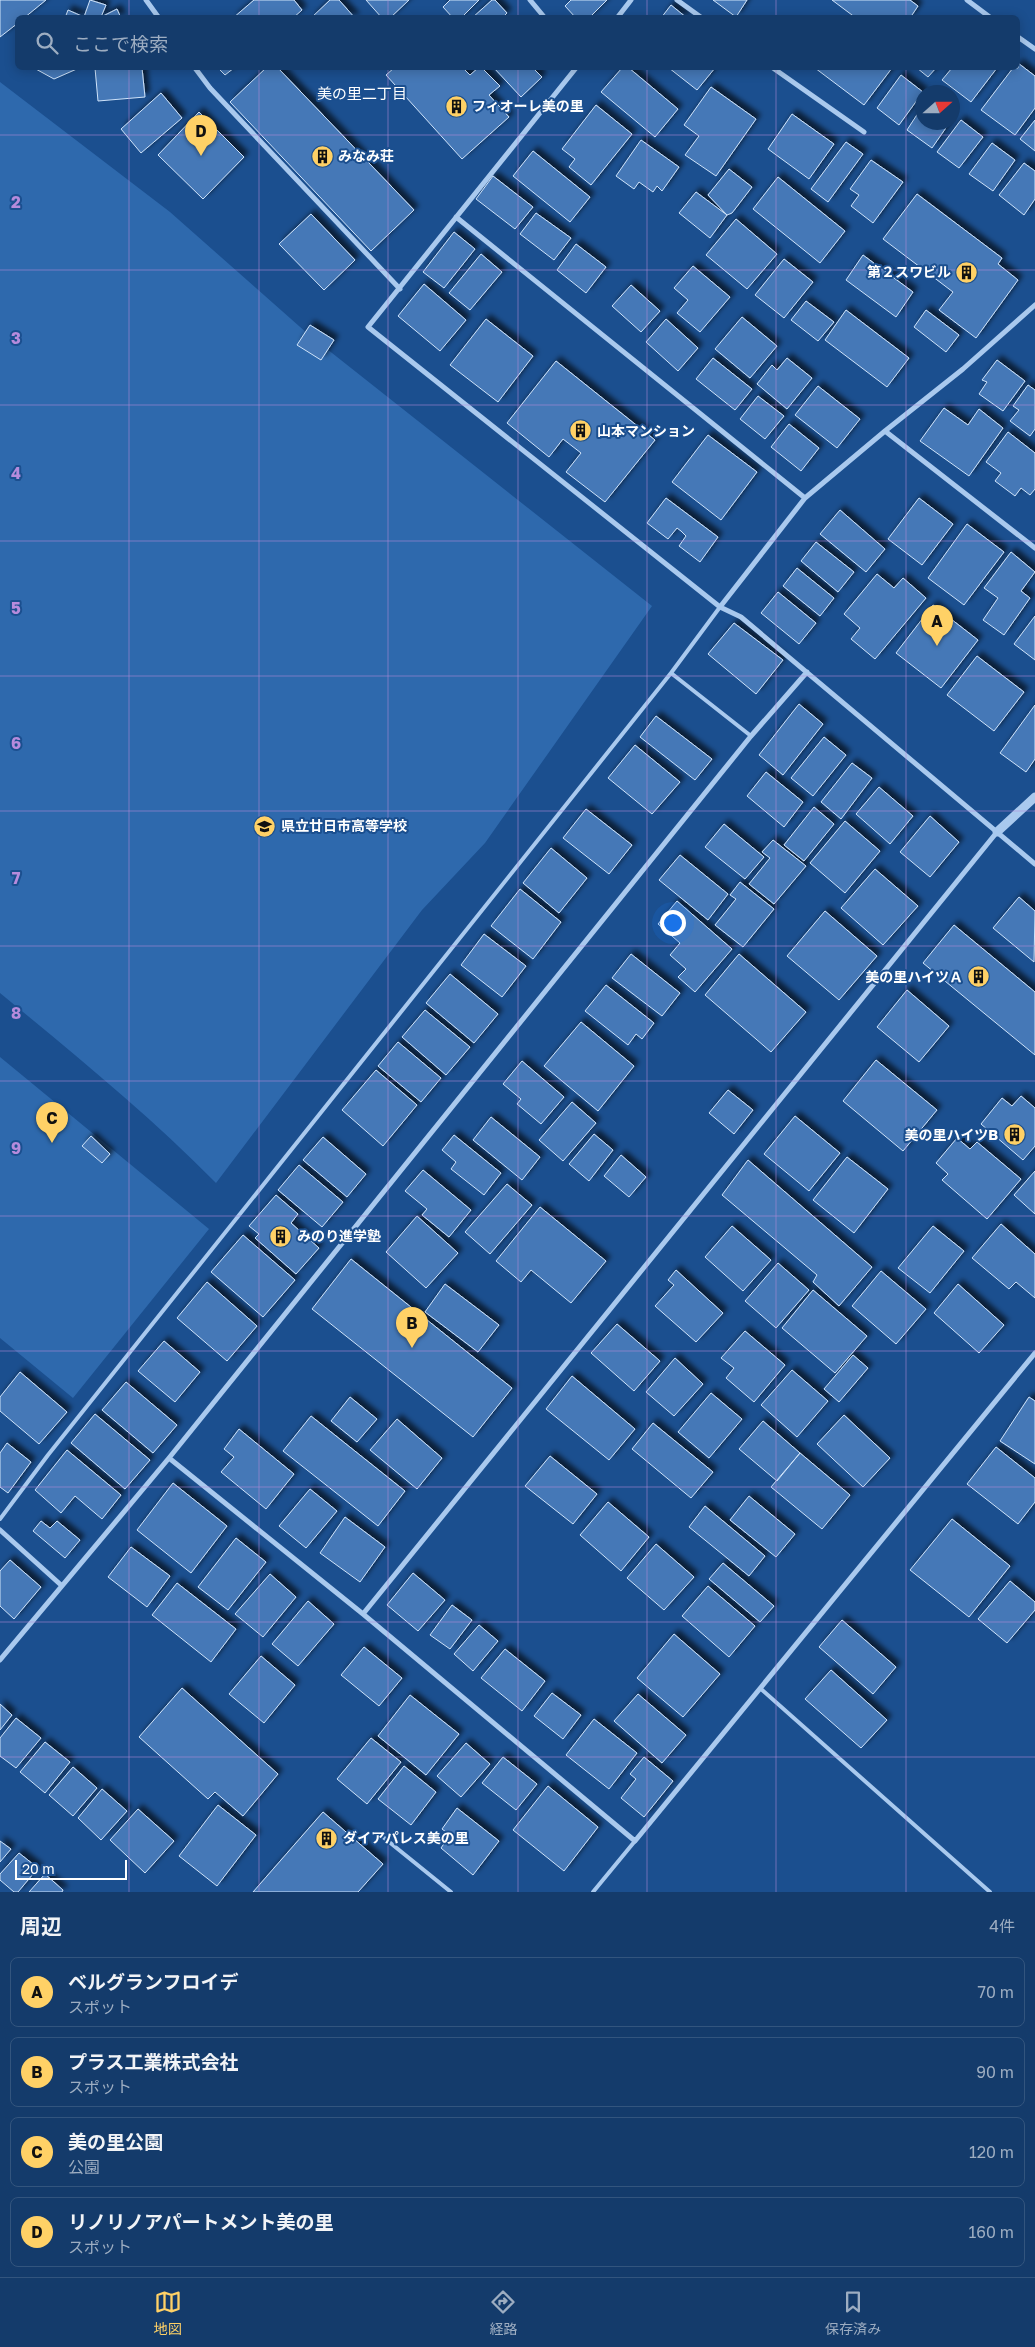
<!DOCTYPE html>
<html lang="ja">
<head>
<meta charset="utf-8">
<style>
  :root { --surface:#143b6b; --page:#214673; --text:#f1f3f6; --muted:#9dadc1; --line:#33557e; --accent:#ffd166 }
  body { margin:0; font-family:"Golos Text","Noto Sans JP",sans-serif; background:var(--page); color:var(--text) }
  .compass { position:absolute; left:915px; top:85px; width:45px; height:45px; border-radius:50%; background:var(--surface); box-shadow:0 2px 12px #0003; rotate:69deg }
  .scale { position:absolute; left:15px; bottom:12px; width:112px; box-sizing:border-box; padding-left:5px; border:2px solid #fff; border-top:0; font-size:14px; line-height:18px; white-space:nowrap; color:#fff; -webkit-text-stroke:4px #1b4f8f; paint-order:stroke }
  .you { position:absolute; left:672px; top:922px; width:18px; height:18px; margin:-12px; border:4px solid #fff; border-radius:50%; background:#1a73e8; box-shadow:0 0 0 8px #1a73e833 }
  .badge { display:grid; place-items:center; width:32px; height:32px; border-radius:50%; background:var(--accent); color:#111; font-size:16px; font-weight:700 }
  .pin { position:absolute; translate:-50% -41px; filter:drop-shadow(0 1px 2px #0008) }
  .pin::after { content:''; position:absolute; top:26px; width:18px; height:15px; background:inherit; clip-path:polygon(0 0,100% 0,50% 100%) }
  .list { margin:0; padding:0; list-style:none }
  h2 { display:flex; justify-content:space-between; align-items:center; height:65px; margin:0; padding:0 20px; font-size:21px }
  h2 small { font-size:16px; font-weight:400; color:var(--muted) }
  .list li { display:grid; grid-template-columns:32px 1fr auto; gap:15px; align-items:center; box-sizing:border-box; height:70px; margin:0 10px 10px; padding:0 10px; border:1px solid var(--line); border-radius:8px }
  .list b { display:block; font-size:19px; white-space:nowrap }
  .list p { margin:0; font-size:16px; white-space:nowrap; color:var(--muted) }
  .list em { font-size:16px; font-style:normal; color:var(--muted) }
  .icon { flex:none; width:28px; height:28px; fill:none; stroke:currentColor; stroke-width:2; stroke-linecap:round; stroke-linejoin:round }
  .map { position:relative; flex:none; width:1035px; height:1892px; overflow:hidden }
  .search { position:absolute; background:var(--surface); box-shadow:0 2px 12px #0003; left:15px; right:15px; top:15px; height:55px; display:flex; align-items:center; gap:12px; box-sizing:border-box; padding:0 18px; border-radius:8px; color:var(--muted); font-size:19px }
  .sheet { height:385px; background:var(--surface) }
  nav { display:flex; justify-content:space-around; align-items:center; box-sizing:border-box; height:70px; border-top:1px solid var(--line); background:var(--surface); font-size:14px; color:var(--muted) }
  nav a { display:grid; justify-items:center; gap:2px }
  nav .on { color:var(--accent) }
  .map>svg:first-child { display:block }
  .green { fill:#2e69ad }
  .building { fill:#4478b7; stroke:#cfe3fa; filter:url(#shadow) }
  .lines { fill:none; stroke-linecap:round; stroke-linejoin:round }
  .service { stroke:#a9c9ee; stroke-width:4 }
  .minor { stroke:#a9c9ee; stroke-width:5 }
  .tertiary { stroke:#a9c9ee; stroke-width:9 }
  .grid { fill:none; stroke:#b68bdc; stroke-width:1; stroke-opacity:0.55 }
  .labels { text-anchor:middle; stroke-width:4; stroke-linejoin:round; paint-order:stroke }
  .poi-label { font-size:14px; font-weight:bold; fill:#fff; stroke:#1b4f8f; text-anchor:start }
  .neighbourhood-label { font-size:15px; fill:#fff; stroke:#1b4f8f }
  .grid-label { font-size:16px; text-anchor:middle; font-weight:bold; fill:#b68bdc; stroke:#1b4f8f; stroke-width:4; stroke-linejoin:round; paint-order:stroke }
</style>
</head>
<body>
<div class="map">
<svg width="1035" height="1892" viewBox="0 0 1035 1892">
  <defs>
    <filter id="shadow"><feDropShadow dx="4.5" dy="-4.5" stdDeviation="2.5" flood-color="#0009"/></filter>
  </defs>
  <rect width="100%" height="100%" fill="#1b4f8f"/>
  <path class="green" d="M0,82L170,212L308,334L652,606L485,843L422,910L216,1183C149,1115 74,1054 0,993Z
    M0,1057L209,1229L73,1398L0,1338Z"/>
  <path class="building" d="M0,0H46L24,18H18V23L0,37Z
    M90,0L106,5L101,17L117,9L121,18H65L68,10L84,17Z
    M254,0H294L302,10L293,18H233Z
    M330,0H339L355,18H311Z
    M366,0H409L390,18H382Z
    M450,0H479L461,18H453L443,7Z
    M492,0H495L507,13L502,18H472Z
    M571,0H607L589,18H576L565,6Z
    M713,0H747L736,17Z
    M832,0H910L918,6L910,18H856Z
    M671,5L687,18H661Z
    M1018,63L1035,76V108L1015,135L981,110L1013,68H1018Z
    M34,68H79L54,79Z
    M95,68H142L145,97L98,101Z
    M218,68H234L225,75Z
    M266,68H278L414,210L371,251L230,102Z
    M394,68H463L470,75L478,68H482L500,86L489,95L509,117L462,159L386,75Z
    M494,68H533L542,77L521,97Z
    M622,68H629L678,109L655,137L601,92Z
    M669,68H715L697,90Z
    M815,68H892L864,105Z
    M917,68H936L928,77Z
    M952,68H997L971,102L942,80Z
    M901,75L923,92L899,125L877,108Z
    M711,87L756,119L716,176L685,155L699,136L684,125Z
    M161,93L182,118L141,153L121,129Z
    M596,105L632,134L591,185L569,167L575,159L562,149Z
    M922,107V122H950L932,148L907,130Z
    M199,112L244,157L203,199L158,155Z
    M792,114L834,144L809,179L768,149Z
    M961,120L983,137L959,168L937,152Z
    M1035,120V151L1020,139Z
    M641,140L679,167L662,191L657,186L653,192L639,182L634,189L616,176Z
    M846,142L863,154L828,202L811,189Z
    M992,143L1015,160L993,191L969,174Z
    M533,151L590,197L570,222L513,176Z
    M871,160L903,182L873,223L851,206L859,195L850,189Z
    M1024,163L1035,171V199L1024,215L999,195Z
    M729,169L752,187L732,213L727,215L708,195Z
    M493,176L533,207L515,229L476,199Z
    M778,177L845,231L820,263L753,209Z
    M696,192L727,215L710,238L679,213Z
    M917,194L1002,258L998,264L1018,280L976,338L939,310L953,292L883,239Z
    M536,213L571,238L554,260L520,234Z
    M311,214L355,260L324,290L279,244Z
    M736,219L777,254L747,289L706,255Z
    M454,232L475,249L444,288L423,272Z
    M576,244L606,267L586,293L557,270Z
    M481,254L502,272L470,310L449,293Z
    M863,255L913,292L896,317L846,280Z
    M784,259L813,282L784,318L755,295Z
    M693,266L730,297L700,332L677,313L688,300L674,288Z
    M424,284L466,320L440,351L398,316Z
    M631,285L660,311L641,332L612,306Z
    M806,301L834,322L818,341L791,320Z
    M846,310L909,358L887,387L825,340Z
    M926,310L959,335L946,352L914,327Z
    M742,317L777,346L750,378L715,349Z
    M486,319L533,356L498,402L450,365Z
    M666,319L698,348L678,371L646,342Z
    M310,325L334,340L321,360L297,345Z
    M713,358L752,389L735,410L696,379Z
    M787,358L812,378L787,409L757,384L772,365L777,370Z
    M997,360L1025,381L1003,411L979,394L987,382L982,380Z
    M556,361L655,440L605,502L566,472L581,453L563,439L549,457L507,423Z
    M1028,385L1035,390V429L1030,436L1010,421L1019,410L1013,406Z
    M818,386L860,419L837,448L795,415Z
    M758,396L784,416L765,439L740,419Z
    M944,408L968,425L979,409L1003,428L969,476L920,441Z
    M789,424L819,448L801,471L771,447Z
    M1008,432L1035,453V489L1030,495L1021,488L1015,496L995,481L1001,473L986,462Z
    M708,435L757,472L721,520L672,482Z
    M666,498L718,537L700,562L679,546L686,536L681,531L677,528L668,539L647,523Z
    M919,498L953,524L922,565L888,539Z
    M840,510L885,549L866,572L820,534Z
    M967,524L1004,552L964,605L928,578Z
    M816,542L854,572L838,592L801,561Z
    M1011,552L1035,572L1021,591L1030,598L1004,635L983,620L998,598L984,588Z
    M797,568L834,598L820,616L783,586Z
    M877,574L894,588L903,578L926,598L875,659L851,639L860,628L844,614Z
    M778,592L816,623L799,644L761,613Z
    M933,605L978,640L941,688L896,653Z
    M1035,616V660L1014,644Z
    M734,623L783,660L756,694L708,654Z
    M977,656L1024,692L994,731L947,695Z
    M799,704L823,724L783,775L759,755Z
    M1035,705V759L1026,772L1000,753Z
    M656,716L712,759L695,780L640,737Z
    M824,737L846,755L813,796L791,778Z
    M635,745L680,782L652,814L608,778Z
    M852,763L872,778L841,819L821,802Z
    M766,772L803,802L784,827L747,796Z
    M879,787L913,816L890,844L856,814Z
    M814,807L834,824L804,861L784,845Z
    M586,809L632,845L609,874L563,838Z
    M930,816L959,842L930,877L900,852Z
    M845,821L880,851L845,893L810,863Z
    M724,824L764,857L745,879L705,847Z
    M773,840L806,866L774,904L749,884L770,858L762,852Z
    M551,848L587,878L559,913L523,883Z
    M680,855L728,894L708,920L659,880Z
    M875,869L918,906L883,945L841,908Z
    M740,882L774,909L743,947L715,925L736,899L730,895Z
    M520,889L561,922L533,959L491,926Z
    M1019,897L1035,911L1034,962L993,928Z
    M677,901L732,949L695,992L678,977L686,969L670,955L680,943L658,924Z
    M825,911L877,956L839,1000L787,956Z
    M954,925L1035,992V1055L923,963Z
    M484,934L526,966L502,997L461,965Z
    M631,954L680,993L662,1016L612,978Z
    M739,954L806,1012L771,1052L705,995Z
    M450,974L498,1014L474,1043L426,1003Z
    M606,985L654,1023L642,1039L636,1034L628,1045L585,1011Z
    M907,990L949,1026L919,1062L877,1027Z
    M425,1010L470,1047L446,1075L402,1037Z
    M581,1022L634,1066L598,1111L544,1066Z
    M398,1042L441,1078L421,1102L378,1066Z
    M876,1060L937,1110L903,1151L843,1101Z
    M522,1061L564,1097L541,1124L517,1104L521,1099L503,1084Z
    M376,1070L417,1105L383,1146L342,1110Z
    M728,1090L753,1110L734,1134L709,1113Z
    M1021,1096L1035,1108V1146L1023,1160L981,1124L1002,1098L1012,1106Z
    M572,1102L596,1123L563,1161L539,1140Z
    M795,1116L840,1153L809,1191L764,1154Z
    M491,1117L540,1157L522,1180L473,1140Z
    M594,1134L613,1150L589,1181L569,1164Z
    M454,1135L501,1173L484,1195L451,1169L456,1162L442,1150Z
    M91,1136L110,1154L102,1163L82,1146Z
    M323,1137L366,1174L347,1197L303,1160Z
    M957,1138L970,1149L977,1142L1021,1179L987,1219L942,1180L948,1174L936,1163Z
    M621,1155L646,1177L629,1197L604,1176Z
    M847,1157L888,1189L854,1233L813,1200Z
    M748,1160L872,1267L839,1306L813,1282L817,1275L722,1195Z
    M299,1165L343,1202L322,1227L278,1190Z
    M423,1170L471,1210L449,1237L422,1215L427,1209L405,1191Z
    M1035,1171V1214L1014,1195Z
    M507,1184L532,1205L490,1254L465,1232Z
    M276,1195L298,1214L291,1223L319,1248L296,1274L255,1238L259,1234L249,1226Z
    M540,1207L606,1261L571,1303L531,1270L521,1282L496,1261Z
    M417,1216L458,1253L426,1288L386,1252Z
    M1001,1224L1035,1254V1298L1016,1282L1009,1289L972,1258Z
    M732,1226L771,1260L743,1291L705,1257Z
    M933,1226L964,1251L930,1293L898,1268Z
    M243,1235L295,1280L263,1317L211,1272Z
    M351,1259L512,1388L473,1437L312,1309Z
    M778,1263L809,1290L776,1328L745,1301Z
    M676,1270L723,1313L696,1342L655,1306L674,1285L668,1280Z
    M881,1271L926,1309L896,1344L852,1306Z
    M207,1282L257,1326L227,1361L177,1318Z
    M445,1284L499,1325L478,1352L425,1312Z
    M958,1284L1004,1325L979,1353L934,1313Z
    M813,1290L867,1336L835,1373L782,1328Z
    M617,1324L660,1361L634,1391L591,1353Z
    M745,1331L785,1365L754,1402L726,1378L734,1368L721,1358Z
    M164,1341L200,1372L175,1402L138,1371Z
    M853,1355L868,1368L839,1402L824,1389Z
    M675,1358L703,1384L674,1416L646,1392Z
    M792,1370L828,1401L797,1437L761,1405Z
    M20,1372L67,1412L39,1444L0,1411V1397Z
    M572,1376L635,1429L609,1460L546,1409Z
    M126,1382L177,1425L153,1453L102,1410Z
    M711,1393L742,1419L709,1458L678,1432Z
    M350,1397L377,1419L357,1442L331,1421Z
    M1029,1397L1035,1401V1464L1000,1441Z
    M95,1414L150,1460L125,1489L71,1443Z
    M844,1415L890,1458L863,1487L817,1444Z
    M311,1416L405,1491L378,1526L283,1451Z
    M397,1419L442,1458L417,1489L370,1450Z
    M763,1421L800,1453L777,1481L739,1449Z
    M653,1423L713,1472L691,1498L632,1449Z
    M239,1429L294,1474L266,1509L221,1472L234,1457L224,1449Z
    M7,1443L31,1462L8,1493L0,1487V1453Z
    M996,1447L1035,1478V1502L1018,1524L967,1484Z
    M67,1450L121,1495L102,1519L75,1496L61,1513L35,1490Z
    M800,1453L850,1495L822,1529L771,1487Z
    M550,1456L597,1494L573,1524L525,1486Z
    M173,1483L227,1526L191,1573L137,1530Z
    M310,1489L337,1511L306,1548L279,1526Z
    M749,1496L795,1534L776,1557L730,1520Z
    M608,1502L649,1537L621,1571L580,1535Z
    M705,1506L765,1556L749,1576L689,1527Z
    M345,1517L385,1547L360,1582L320,1553Z
    M952,1519L1010,1566L969,1617L910,1570Z
    M41,1521L50,1528L57,1521L80,1540L65,1558L33,1531Z
    M236,1538L266,1562L228,1610L198,1587Z
    M656,1544L694,1577L664,1610L627,1578Z
    M131,1547L170,1576L147,1607L108,1577Z
    M10,1560L41,1587L14,1619L0,1606V1571Z
    M723,1563L774,1606L760,1622L709,1579Z
    M413,1573L445,1600L418,1631L387,1605Z
    M270,1574L296,1597L263,1637L235,1614Z
    M1010,1581L1035,1602V1610L1007,1643L978,1619Z
    M177,1583L236,1629L211,1662L152,1615Z
    M708,1586L755,1626L729,1657L682,1616Z
    M308,1601L334,1624L298,1666L272,1644Z
    M452,1605L472,1620L450,1649L430,1635Z
    M842,1620L896,1667L873,1694L819,1647Z
    M479,1625L498,1641L473,1671L454,1654Z
    M674,1634L720,1674L683,1717L637,1678Z
    M364,1647L402,1678L379,1706L341,1675Z
    M505,1649L545,1681L522,1711L481,1678Z
    M261,1656L295,1685L264,1723L229,1694Z
    M831,1670L887,1720L861,1748L805,1699Z
    M182,1688L278,1774L243,1816L215,1792L208,1799L139,1737Z
    M552,1693L581,1715L563,1739L534,1716Z
    M638,1694L686,1735L662,1763L614,1721Z
    M410,1695L459,1734L426,1775L378,1736Z
    M0,1704L12,1715L0,1730Z
    M16,1718L41,1738L16,1768L0,1756V1738Z
    M594,1719L637,1753L609,1789L566,1755Z
    M371,1738L401,1762L367,1804L337,1779Z
    M45,1742L70,1762L45,1793L20,1772Z
    M466,1743L490,1764L461,1797L437,1776Z
    M503,1757L537,1784L516,1810L482,1783Z
    M644,1757L673,1781L644,1817L621,1798L636,1779L630,1774Z
    M404,1766L436,1792L411,1825L378,1799Z
    M73,1767L97,1788L73,1816L49,1795Z
    M548,1786L598,1827L564,1871L513,1830Z
    M102,1789L127,1811L101,1840L78,1818Z
    M218,1805L256,1835L217,1886L179,1856Z
    M457,1808L499,1841L473,1875L441,1848L450,1835L442,1829Z
    M138,1809L174,1841L145,1873L110,1840Z
    M323,1812L383,1864L358,1892H253Z
    M0,1841L11,1849L0,1862Z
    M19,1853L38,1868L18,1892H14L0,1880V1874Z
    M45,1874L63,1890L62,1892H29Z"/>
  <g class="lines">
    <path class="service" d="M671,673L751,736
      M0,1519L48,1455L671,673L720,607
      M761,1689L990,1892
      M383,1837L451,1892
      M593,1892L635,1841"/>
    <path class="minor" d="M146,0L159,18
      M530,0L545,18
      M677,0L702,18
      M967,0L991,18
      M617,18L631,0
      M1018,37L1035,49
      M195,68L210,88L400,289
      M576,68L368,327L720,607L741,617L1035,864
      M773,68L864,132
      M456,217L805,498
      M885,431L1035,548
      M720,607L805,498L885,431L963,369L1035,305
      M169,1458L363,1614L635,1841L1035,1353
      M0,1530L61,1585
      M363,1614L997,832
      M0,1660L169,1458L751,736L807,672"/>
    <path class="tertiary" d="M997,832L1035,797"/>
  </g>
  <path class="grid" d="M129,0V18M259,0V18M388,0V18M518,0V18M647,0V18M776,0V18M906,0V18M129,68V1892M259,68V1892M388,68V1892M518,68V1892M647,68V1892M776,68V1892M906,68V1892M0,135H1035M0,270H1035M0,405H1035M0,541H1035M0,676H1035M0,811H1035M0,946H1035M0,1081H1035M0,1216H1035M0,1351H1035M0,1487H1035M0,1622H1035M0,1757H1035"/>
  <defs>
    <symbol id="building-disc" viewBox="-11 -11 22 22"><circle r="9.5" fill="#ffd166" stroke="#1b4f8f"/><path d="M-4-6H4V6H1V3H-1V6H-4ZM-2.5-4.3h1.7v1.8h-1.7ZM.8-4.3h1.7v1.8H.8ZM-2.5-1h1.7V.8h-1.7ZM.8-1h1.7V.8H.8Z" fill="#111"/></symbol>
    <symbol id="school-disc" viewBox="-11 -11 22 22"><circle r="9.5" fill="#ffd166" stroke="#1b4f8f"/><path d="M0-5L7-2L0 1L-7-2ZM-4 1L0 2.5L4 1V4Q0 6-4 4Z" fill="#111"/></symbol>
  </defs>
  <g fill-rule="evenodd">
    <use href="#building-disc" x="444" y="94" width="25" height="25"/>
    <use href="#building-disc" x="310" y="144" width="25" height="25"/>
    <use href="#building-disc" x="954" y="260" width="25" height="25"/>
    <use href="#building-disc" x="568" y="418" width="25" height="25"/>
    <use href="#school-disc" x="252" y="814" width="25" height="25"/>
    <use href="#building-disc" x="966" y="964" width="25" height="25"/>
    <use href="#building-disc" x="1002" y="1122" width="25" height="25"/>
    <use href="#building-disc" x="268" y="1224" width="25" height="25"/>
    <use href="#building-disc" x="314" y="1826" width="25" height="25"/>
  </g>
  <g class="labels">
    <g class="poi-label">
      <text x="472" y="111">フィオーレ美の里</text>
      <text x="338" y="161">みなみ荘</text>
      <text x="951" y="277" text-anchor="end">第２スワビル</text>
      <text x="597" y="436">山本マンション</text>
      <text x="281" y="831">県立廿日市高等学校</text>
      <text x="963" y="982" text-anchor="end">美の里ハイツＡ</text>
      <text x="998" y="1140" text-anchor="end">美の里ハイツB</text>
      <text x="297" y="1241">みのり進学塾</text>
      <text x="343" y="1843">ダイアパレス美の里</text>
    </g>
    <g class="neighbourhood-label">
      <text x="362" y="99">美の里二丁目</text>
    </g>
  </g>
  <g class="grid-label">
    <text x="16" y="208">2</text>
    <text x="16" y="344">3</text>
    <text x="16" y="479">4</text>
    <text x="16" y="614">5</text>
    <text x="16" y="749">6</text>
    <text x="16" y="884">7</text>
    <text x="16" y="1019">8</text>
    <text x="16" y="1154">9</text>
  </g>
</svg>
<svg class="compass" viewBox="-18 -18 36 36"><path d="M0-13l5 13h-10z" fill="#e53935"/><path d="M0 13l5-13h-10z" fill="#9dadc1"/></svg>
<div class="scale">20 m</div>
<div class="you"></div>
<div class="pin badge" style="left:937px;top:646px">A</div>
<div class="pin badge" style="left:412px;top:1348px">B</div>
<div class="pin badge" style="left:52px;top:1143px">C</div>
<div class="pin badge" style="left:201px;top:156px">D</div>
<div class="search"><svg class="icon" aria-label="search" viewBox="0 0 24 24"><circle cx="10" cy="10" r="6"/><path d="M15 15l6 6"/></svg>ここで検索</div>
</div>
<section class="sheet">
<h2>周辺<small>4件</small></h2>
<ul class="list">
<li><span class="badge">A</span><div><b>ベルグランフロイデ</b><p>スポット</p></div><em>70 m</em></li>
<li><span class="badge">B</span><div><b>プラス工業株式会社</b><p>スポット</p></div><em>90 m</em></li>
<li><span class="badge">C</span><div><b>美の里公園</b><p>公園</p></div><em>120 m</em></li>
<li><span class="badge">D</span><div><b>リノリノアパートメント美の里</b><p>スポット</p></div><em>160 m</em></li>
</ul>
</section>
<nav>
<a class="on"><svg class="icon" aria-label="map" viewBox="0 0 24 24"><path d="M3 6l6-2 6 2 6-2v14l-6 2-6-2-6 2zM9 4v14M15 6v14"/></svg>地図</a>
<a><svg class="icon" aria-label="directions" viewBox="0 0 24 24"><path d="M12 3l9 9-9 9-9-9zM9 14v-3h6M13 9l2 2-2 2"/></svg>経路</a>
<a><svg class="icon" aria-label="saved" viewBox="0 0 24 24"><path d="M7 4h10v16l-5-4-5 4z"/></svg>保存済み</a>
</nav>
</body>
</html>
